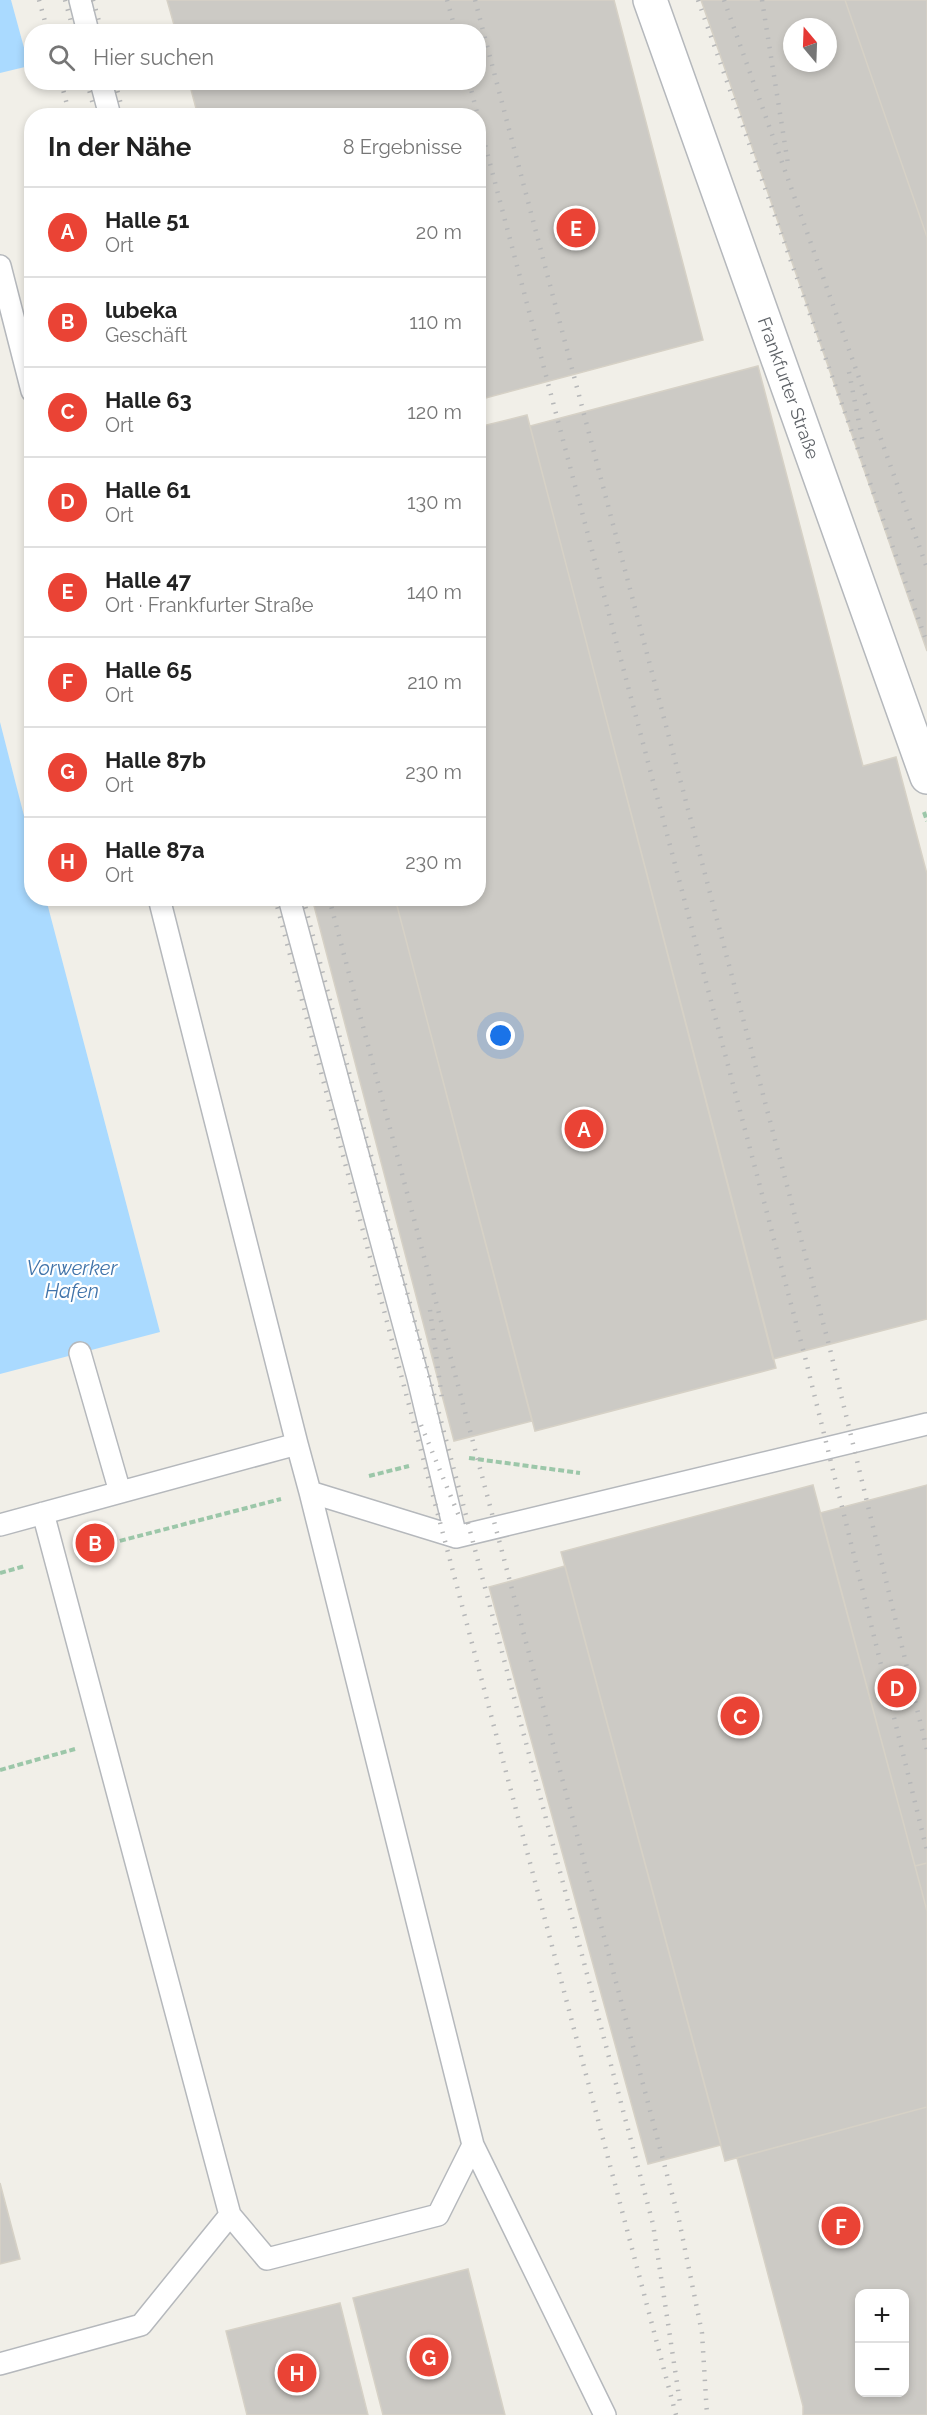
<!DOCTYPE html>
<html lang="de">
<head>
<meta charset="utf-8">
<style>
  :root { --surface:#fff; --page:#f2f2f2; --text:#222; --muted:#767676; --line:#e0e0e0; --accent:#ea4335 }
  body { margin:0; font-family:Raleway,sans-serif; background:var(--page); color:var(--text) }
  .controls { position:absolute; right:18px; bottom:18px; display:grid; overflow:hidden; border-radius:12px; box-shadow:0 3px 9px #0003 }
  .controls button { width:54px; height:54px; display:grid; place-items:center; padding:0; border:0; border-bottom:2px solid var(--line); background:var(--surface); color:var(--text); font:30px sans-serif }
  .compass { position:absolute; left:783px; top:18px; width:54px; height:54px; border-radius:50%; background:var(--surface); box-shadow:0 3px 9px #0003; rotate:341deg }
  .you { position:absolute; left:501px; top:1036px; width:21px; height:21px; margin:-15px; border:4px solid #fff; border-radius:50%; background:#1a73e8; box-shadow:0 0 0 9px #1a73e833 }
  .badge { display:grid; place-items:center; width:39px; height:39px; border-radius:50%; background:var(--accent); color:#fff; font-size:20px; font-weight:700 }
  .pin { position:absolute; translate:-50% -50%; border:3px solid #fff; box-shadow:0 2px 6px #0006 }
  .list { margin:0; padding:0; list-style:none }
  h2 { display:flex; justify-content:space-between; align-items:center; height:78px; margin:0; padding:0 24px; font-size:26px }
  h2 small { font-size:20px; font-weight:400; color:var(--muted) }
  .list li { display:grid; grid-template-columns:39px 1fr auto; gap:18px; align-items:center; box-sizing:border-box; height:90px; padding:0 24px; border-top:2px solid var(--line) }
  .list b { display:block; font-size:22px; white-space:nowrap }
  .list p { margin:0; font-size:20px; white-space:nowrap; color:var(--muted) }
  .list em { font-size:20px; font-style:normal; color:var(--muted) }
  .icon { flex:none; width:33px; height:33px; fill:none; stroke:currentColor; stroke-width:2; stroke-linecap:round; stroke-linejoin:round }
  .map { position:relative; flex:none; width:927px; height:2415px; overflow:hidden }
  .search { position:absolute; background:var(--surface); box-shadow:0 3px 9px #0003; left:24px; top:24px; width:462px; height:66px; display:flex; align-items:center; gap:15px; box-sizing:border-box; padding:0 21px; border-radius:24px; color:var(--muted); font-size:22px }
  .panel { position:absolute; background:var(--surface); box-shadow:0 3px 9px #0003; left:24px; top:108px; width:462px; height:798px; border-radius:24px }
  .map>svg:first-child { display:block }
  .water { fill:#aadaff }
  .building { fill:#cccac5; stroke:#d6d1c6; stroke-width:1.5; fill-rule:evenodd }
  .lines { fill:none; stroke-linecap:round; stroke-linejoin:round }
  .service-casing { stroke:#b5b8bc; stroke-width:24 }
  .minor-casing { stroke:#b5b8bc; stroke-width:36 }
  .path { stroke:#9cc7a9; stroke-width:4; stroke-dasharray:6 3; stroke-linecap:butt }
  .service { stroke:#fff; stroke-width:21 }
  .minor { stroke:#fff; stroke-width:33 }
  .rail { stroke:#b6b7b8; stroke-width:4.5; stroke-dasharray:1.5 8; stroke-linecap:butt }
  .labels { text-anchor:middle; stroke-width:4.5; stroke-linejoin:round; paint-order:stroke }
  .street-label { font-size:18px; fill:#5f6368; stroke:#fff }
  .water-label { font-size:20px; font-style:italic; fill:#4174aa; stroke:#fff }
</style>
</head>
<body>
<div class="map">
<svg width="927" height="2415" viewBox="0 0 927 2415">
  <rect width="100%" height="100%" fill="#f1efe8"/>
  <path class="water" d="M0,0H11L29,66L0,73Z
    M0,722L31,843L32,898L46,899L160,1332L0,1374Z"/>
  <path class="building" d="M167,0H614L703,340L478,400V116H198L189,82H478V32H176Z
    M701,0H845L927,237V651ZM792,27H828V63H792Z
    M845,0H927V237Z
    M758,366L863,766L896,757L927,874V1319L773,1359L530,426Z
    M527,415L776,1368L535,1431L395,898H478V427Z
    M312,898H395L532,1421L454,1441Z
    M813,1485L927,1911V2107L725,2161L561,1552Z
    M927,1485V1863L915,1866L820,1513Z
    M565,1566L721,2145L648,2164L489,1587Z
    M927,1863V1911L915,1866Z
    M927,2107V2415H803V2406L737,2158ZM860,2294H904V2392H860Z
    M0,2183L20,2259L0,2264Z
    M468,2269L505,2415H383L353,2298Z
    M340,2303L368,2415H247L226,2331Z"/>
  <g class="lines">
    <defs>
      <path id="service" d="M80,0L88,32
        M101,82L110,116
        M0,266L32,391
        M159,898L297,1444
        M289,898L418,1378L456,1537
        M80,1353L120,1492
        M310,1492L473,2145L605,2415
        M43,1513L230,2215L267,2259L438,2215L473,2145
        M0,1525L297,1444L310,1492L456,1537L927,1424
        M0,2364L141,2325L230,2215"/>
      <g id="minor">
        <path id="s1" d="M650,0L927,777"/>
      </g>
    </defs>
    <use href="#service" class="service-casing"/>
    <use href="#minor" class="minor-casing"/>
    <path class="path" d="M924,812L927,821
      M469,1458L580,1473
      M369,1476L409,1466
      M85,1550L281,1499
      M0,1573L25,1566
      M0,1770L75,1749"/>
    <use href="#service" class="service"/>
    <use href="#minor" class="minor"/>
    <path class="rail" d="M39,0L48,32
      M65,0L74,32
      M93,0L102,32
      M447,0L456,32
      M475,0L830,1349L927,1750
      M698,0L927,643
      M724,0L927,568
      M762,0L788,164
      M61,82L70,116
      M87,82L96,116
      M115,82L124,116
      M469,82L478,116
      M478,118L805,1357L927,1851
      M849,372L863,443
      M275,898L676,2415
      M303,898L653,2224L680,2403
      M329,898L679,2220L702,2333L707,2415
      M430,1310L442,1399
      M421,1425L459,1516"/>
  </g>
  <g class="labels">
    <g class="street-label">
      <text dy="6" stroke="none"><textPath href="#s1" startOffset="412">Frankfurter Straße</textPath></text>
    </g>
    <g class="water-label">
      <text x="72" y="1275">Vorwerker<tspan x="72" dy="23">Hafen</tspan></text>
    </g>
  </g>
</svg>
<div class="controls">
<button>+</button>
<button>−</button>
</div>
<svg class="compass" viewBox="-18 -18 36 36"><path d="M0-13l5 13h-10z" fill="#e53935"/><path d="M0 13l5-13h-10z" fill="#767676"/></svg>
<div class="you"></div>
<div class="pin badge" style="left:584px;top:1129px">A</div>
<div class="pin badge" style="left:95px;top:1543px">B</div>
<div class="pin badge" style="left:740px;top:1716px">C</div>
<div class="pin badge" style="left:897px;top:1688px">D</div>
<div class="pin badge" style="left:576px;top:228px">E</div>
<div class="pin badge" style="left:841px;top:2226px">F</div>
<div class="pin badge" style="left:429px;top:2357px">G</div>
<div class="pin badge" style="left:297px;top:2373px">H</div>
<div class="search"><svg class="icon" aria-label="search" viewBox="0 0 24 24"><circle cx="10" cy="10" r="6"/><path d="M15 15l6 6"/></svg>Hier suchen</div>
<section class="panel">
<h2>In der Nähe<small>8 Ergebnisse</small></h2>
<ul class="list">
<li><span class="badge">A</span><div><b>Halle 51</b><p>Ort</p></div><em>20 m</em></li>
<li><span class="badge">B</span><div><b>lubeka</b><p>Geschäft</p></div><em>110 m</em></li>
<li><span class="badge">C</span><div><b>Halle 63</b><p>Ort</p></div><em>120 m</em></li>
<li><span class="badge">D</span><div><b>Halle 61</b><p>Ort</p></div><em>130 m</em></li>
<li><span class="badge">E</span><div><b>Halle 47</b><p>Ort · Frankfurter Straße</p></div><em>140 m</em></li>
<li><span class="badge">F</span><div><b>Halle 65</b><p>Ort</p></div><em>210 m</em></li>
<li><span class="badge">G</span><div><b>Halle 87b</b><p>Ort</p></div><em>230 m</em></li>
<li><span class="badge">H</span><div><b>Halle 87a</b><p>Ort</p></div><em>230 m</em></li>
</ul>
</section>
</div>
</body>
</html>
